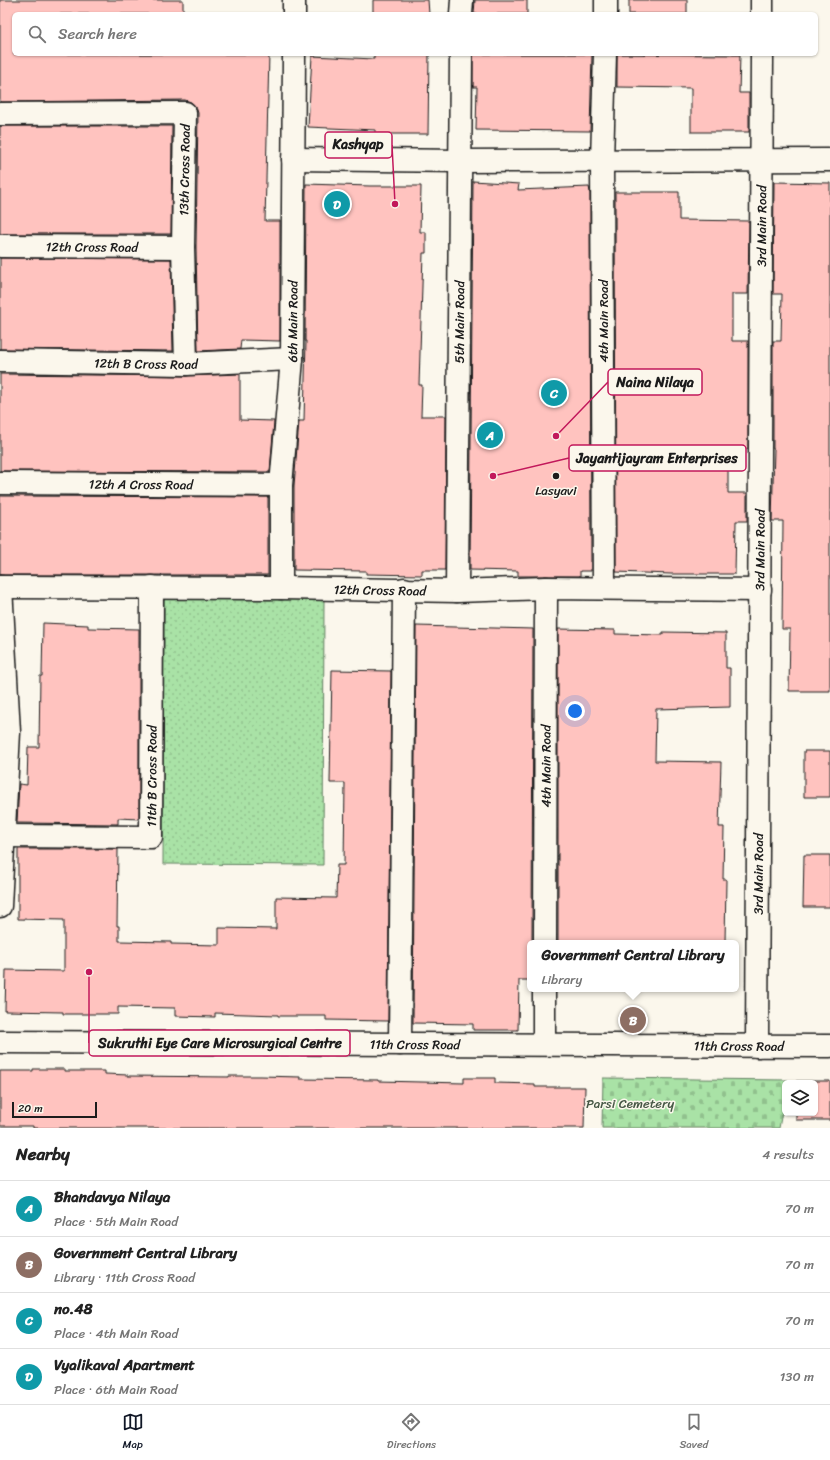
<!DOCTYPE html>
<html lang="en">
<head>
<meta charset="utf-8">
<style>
  :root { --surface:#fff; --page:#f6f6f6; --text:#222; --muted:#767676; --line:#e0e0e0; --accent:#111827 }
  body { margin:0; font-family:Sriracha,sans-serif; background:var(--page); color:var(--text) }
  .controls { position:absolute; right:12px; bottom:12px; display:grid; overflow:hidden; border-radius:6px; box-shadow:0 1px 3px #0004 }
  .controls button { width:36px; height:36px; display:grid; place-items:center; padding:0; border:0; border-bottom:1px solid var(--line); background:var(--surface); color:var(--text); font:20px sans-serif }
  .scale { position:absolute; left:12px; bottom:10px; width:85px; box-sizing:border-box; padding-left:4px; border:2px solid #1c1c1c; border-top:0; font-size:11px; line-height:14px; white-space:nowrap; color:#1c1c1c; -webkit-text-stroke:3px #fbf7ec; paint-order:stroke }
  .you { position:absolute; left:575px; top:711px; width:14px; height:14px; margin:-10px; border:3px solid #fff; border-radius:50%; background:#1a73e8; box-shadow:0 0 0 6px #1a73e833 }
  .badge { display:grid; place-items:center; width:26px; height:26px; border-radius:50%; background:var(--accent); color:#fff; font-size:13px; font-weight:700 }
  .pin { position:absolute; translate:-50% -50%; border:2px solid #fff; box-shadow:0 1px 4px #0006 }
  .popup { position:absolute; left:527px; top:940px; width:212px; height:52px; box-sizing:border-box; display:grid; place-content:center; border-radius:6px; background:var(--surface); filter:drop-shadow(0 1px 3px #0005); font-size:13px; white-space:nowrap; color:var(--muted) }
  .popup b { font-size:15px; color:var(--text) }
  .popup::after { content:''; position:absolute; left:50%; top:100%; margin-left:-8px; border:8px solid transparent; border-top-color:var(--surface) }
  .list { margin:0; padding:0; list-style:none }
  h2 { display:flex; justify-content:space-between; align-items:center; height:52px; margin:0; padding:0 16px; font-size:17px }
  h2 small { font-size:13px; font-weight:400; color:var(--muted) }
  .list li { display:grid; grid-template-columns:26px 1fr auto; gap:12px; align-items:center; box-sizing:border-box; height:56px; padding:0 16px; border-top:1px solid var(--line) }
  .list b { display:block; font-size:15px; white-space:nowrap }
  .list p { margin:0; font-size:13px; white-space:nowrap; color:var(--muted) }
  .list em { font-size:13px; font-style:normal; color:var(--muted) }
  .icon { flex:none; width:22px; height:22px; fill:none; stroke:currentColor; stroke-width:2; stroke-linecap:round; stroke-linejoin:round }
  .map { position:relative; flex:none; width:830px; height:1128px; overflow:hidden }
  .search { position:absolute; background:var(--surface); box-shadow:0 1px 3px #0004; left:12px; right:12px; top:12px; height:44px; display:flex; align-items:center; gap:10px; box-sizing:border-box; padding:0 14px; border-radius:6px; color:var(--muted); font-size:15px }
  .sheet { height:276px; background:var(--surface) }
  nav { display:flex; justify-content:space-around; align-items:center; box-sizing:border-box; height:56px; border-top:1px solid var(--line); background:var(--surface); font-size:11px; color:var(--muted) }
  nav a { display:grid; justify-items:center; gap:2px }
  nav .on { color:var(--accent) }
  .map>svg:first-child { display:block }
  .cemetery { fill:url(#cemetery-stones); stroke:#627f61 }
  .park { fill:url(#park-dots); stroke:#627f61 }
  .building { fill:#ffc3bf; stroke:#1c1c1c }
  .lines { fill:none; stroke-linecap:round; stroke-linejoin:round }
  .minor-casing { stroke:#1c1c1c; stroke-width:25 }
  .minor { stroke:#fbf7ec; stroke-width:22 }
  .poi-dot { fill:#1c1c1c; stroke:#fbf7ec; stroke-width:1.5 }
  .labels { text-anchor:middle; stroke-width:3; stroke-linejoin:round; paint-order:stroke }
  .street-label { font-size:13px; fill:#1c1c1c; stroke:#fbf7ec }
  .poi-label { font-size:13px; fill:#1c1c1c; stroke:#fbf7ec }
  .park-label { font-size:13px; fill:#465745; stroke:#fbf7ec }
  .leader { fill:none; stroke:#c2185b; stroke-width:1.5 }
  .callout-dot { fill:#c2185b; stroke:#fbf7ec; stroke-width:1.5 }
  .callout { fill:#fbf7ec; stroke:#c2185b; stroke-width:1.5 }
  .callout-label { font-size:14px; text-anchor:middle; font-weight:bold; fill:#1c1c1c }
</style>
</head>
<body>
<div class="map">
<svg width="830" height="1128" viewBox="0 0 830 1128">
  <defs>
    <pattern id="cemetery-stones" width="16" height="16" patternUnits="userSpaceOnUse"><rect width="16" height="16" fill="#a9e2a6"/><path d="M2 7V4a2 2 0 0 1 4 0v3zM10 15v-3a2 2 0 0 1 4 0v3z" fill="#91c18e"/></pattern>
    <pattern id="park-dots" width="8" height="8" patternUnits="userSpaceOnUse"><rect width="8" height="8" fill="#a9e2a6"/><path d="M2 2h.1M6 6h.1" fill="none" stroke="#91c18e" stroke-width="1.8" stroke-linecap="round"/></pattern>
  </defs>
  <rect width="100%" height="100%" fill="#fbf7ec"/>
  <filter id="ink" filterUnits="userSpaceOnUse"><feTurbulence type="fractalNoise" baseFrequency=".025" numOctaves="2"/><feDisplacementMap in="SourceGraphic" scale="8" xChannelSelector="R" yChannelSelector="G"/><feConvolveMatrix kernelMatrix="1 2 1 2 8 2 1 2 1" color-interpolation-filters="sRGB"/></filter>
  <g filter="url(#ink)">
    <path class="cemetery" d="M603,1078L788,1080V1083H785V1096L779,1128H602Z"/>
    <path class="park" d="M164,597L324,598L323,865L163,864Z"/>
    <path class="building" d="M0,0H183V14H14V54H269L265,221H280V341L241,340L240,349L198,351L196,247L198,113L196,107L191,102L185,100L0,102Z
      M373,0H428L429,14H373Z
      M475,0H527V14H474Z
      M629,0H687V14H629Z
      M374,54H429L428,134H375V130L308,127L312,56L374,59Z
      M473,54H592L590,131L476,130L477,87H473Z
      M617,54L740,55L739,93H749V132H691V88L617,87Z
      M0,126H172L171,234H0Z
      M473,181L519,184L518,190L589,187L590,192L591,571H580V576H518V571L470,570Z
      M774,182L830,183V691H789L790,629H782L783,521H772L774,449H773V341H781L782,294H773Z
      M306,184L370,186H421L420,232H426V253H423L419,385H422L421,416H446L445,570H422V575L366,574V571L294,570V486L299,421H304L305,378L306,341H305Z
      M615,192H679V220L749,221L748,294H732V341H748V449H728V493H747V521H736L735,574H671L616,572Z
      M0,258L171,259L173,351L0,349Z
      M0,374L186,376L240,374V420L274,421L270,472L0,471Z
      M0,496L268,497V575H0Z
      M43,623L88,625V628L139,629V819L118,818V824L17,823L19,784L27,785L28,747H39L40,676H42Z
      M416,626L533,629L532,943H530V980H519L518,1030H473V1024L413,1023Z
      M558,629L615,630V634L663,635V632L726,633V668H730V707L656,709L655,761L721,762L719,827H724L723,879H726L725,943H558Z
      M332,670L391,671L388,1021L326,1020V1016H278V1015L215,1013V1017L175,1016V1008L118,1007V1014H63V1012L5,1011L6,970L64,971V920L18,919V849H118L117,926H119V941L171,942V944L219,945V928L276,929V897L336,898L337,865H344L345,783H330Z
      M804,751H830V797H804Z
      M804,855H830V907H803Z
      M33,1069H65V1071H105V1074L128,1075V1076L229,1077V1076H261L300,1077V1079L378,1080V1081L464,1083V1078H495V1083L535,1084V1087H585L584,1128H33V1126H0V1071H33Z
      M796,1081H830V1120H796V1113H815V1083H796Z"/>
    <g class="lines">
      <defs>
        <g id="minor">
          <path d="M294,14V0"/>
          <path d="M461,14L462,0"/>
          <path d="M606,14V0"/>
          <path d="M762,14V0"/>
          <path d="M0,114L185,113L183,247L186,364"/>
          <path d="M293,159L460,161L830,160"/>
          <path id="s1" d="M0,246L183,247"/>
          <path id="s2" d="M0,361L186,364L292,359"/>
          <path id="s3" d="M0,483L281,485"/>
          <path id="s4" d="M0,587L281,588L457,591L546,588L760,590"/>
          <path id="s5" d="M281,588V485L292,359L294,54"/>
          <path d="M604,588L602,161L605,54"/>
          <path id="s6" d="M457,591L461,54"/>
          <path id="s7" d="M0,836L151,837L152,587"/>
          <path d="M0,906L9,732L1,587"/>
          <path id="s8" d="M545,943L546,588"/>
          <path id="s9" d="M0,1042L830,1046"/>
          <path d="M400,1044L404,589"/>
          <path d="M544,1044V989"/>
          <path id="s10" d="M757,1046L762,54"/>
        </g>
      </defs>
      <use href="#minor" class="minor-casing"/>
      <use href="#minor" class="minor"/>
    </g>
  </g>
  <circle class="poi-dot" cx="556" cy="476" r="4"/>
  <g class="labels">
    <g class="street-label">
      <text transform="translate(184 170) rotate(-89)" y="5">13th Cross Road</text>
      <text dy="5" stroke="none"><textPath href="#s10" startOffset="820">3rd Main Road</textPath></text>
      <text dy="5" stroke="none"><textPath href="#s1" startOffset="92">12th Cross Road</textPath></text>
      <text dy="5" stroke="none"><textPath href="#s5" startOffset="267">6th Main Road</textPath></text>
      <text transform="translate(603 321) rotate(-90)" y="5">4th Main Road</text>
      <text dy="5" stroke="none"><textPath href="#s6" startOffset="269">5th Main Road</textPath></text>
      <text dy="5" stroke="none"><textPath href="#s2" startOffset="146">12th B Cross Road</textPath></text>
      <text dy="5" stroke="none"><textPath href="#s3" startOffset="141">12th A Cross Road</textPath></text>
      <text dy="5" stroke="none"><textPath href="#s10" startOffset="496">3rd Main Road</textPath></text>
      <text dy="5" stroke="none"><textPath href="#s4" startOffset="380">12th Cross Road</textPath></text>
      <text dy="5" stroke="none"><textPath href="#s8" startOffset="177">4th Main Road</textPath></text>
      <text dy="5" stroke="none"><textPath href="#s7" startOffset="212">11th B Cross Road</textPath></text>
      <text dy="5" stroke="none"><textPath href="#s10" startOffset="172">3rd Main Road</textPath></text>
      <text dy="5" stroke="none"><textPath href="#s9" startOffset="415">11th Cross Road</textPath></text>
      <text dy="5" stroke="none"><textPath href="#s9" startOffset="739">11th Cross Road</textPath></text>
    </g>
    <g class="poi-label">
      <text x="556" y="495">Lasyavi</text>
    </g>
    <g class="park-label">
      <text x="630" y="1108">Parsi Cemetery</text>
    </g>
  </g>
  <path class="leader" d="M395 204L392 145M556 436L608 382M493 476L569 458M89 972L89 1043"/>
  <g class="callout-dot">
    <circle cx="395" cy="204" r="4"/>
    <circle cx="556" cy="436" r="4"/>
    <circle cx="493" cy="476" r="4"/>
    <circle cx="89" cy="972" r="4"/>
  </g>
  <g class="callout">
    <rect x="325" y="132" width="67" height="26" rx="4"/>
    <rect x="608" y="369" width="94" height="26" rx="4"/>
    <rect x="569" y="445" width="177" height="26" rx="4"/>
    <rect x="89" y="1030" width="261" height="26" rx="4"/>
  </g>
  <g class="callout-label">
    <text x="358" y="149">Kashyap</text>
    <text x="655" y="387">Naina Nilaya</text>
    <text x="657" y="463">Jayantijayram Enterprises</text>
    <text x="220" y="1048">Sukruthi Eye Care Microsurgical Centre</text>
  </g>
</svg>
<div class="controls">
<button><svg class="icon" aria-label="layers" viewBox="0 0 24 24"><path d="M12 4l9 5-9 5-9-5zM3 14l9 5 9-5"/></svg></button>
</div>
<div class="scale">20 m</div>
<div class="you"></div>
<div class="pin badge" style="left:490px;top:435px;background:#0f9aa8">A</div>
<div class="pin badge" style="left:633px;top:1020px;background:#8d6e63">B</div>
<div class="popup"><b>Government Central Library</b>Library</div>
<div class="pin badge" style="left:554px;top:393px;background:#0f9aa8">C</div>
<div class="pin badge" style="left:337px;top:204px;background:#0f9aa8">D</div>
<div class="search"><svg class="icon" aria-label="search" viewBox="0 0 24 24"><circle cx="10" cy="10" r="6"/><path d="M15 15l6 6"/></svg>Search here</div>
</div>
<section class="sheet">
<h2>Nearby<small>4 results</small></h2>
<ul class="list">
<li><span class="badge" style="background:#0f9aa8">A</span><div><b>Bhandavya Nilaya</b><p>Place · 5th Main Road</p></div><em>70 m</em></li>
<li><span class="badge" style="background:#8d6e63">B</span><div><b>Government Central Library</b><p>Library · 11th Cross Road</p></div><em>70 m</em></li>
<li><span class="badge" style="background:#0f9aa8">C</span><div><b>no.48</b><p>Place · 4th Main Road</p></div><em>70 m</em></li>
<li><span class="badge" style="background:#0f9aa8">D</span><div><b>Vyalikaval Apartment</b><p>Place · 6th Main Road</p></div><em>130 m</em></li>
</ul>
</section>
<nav>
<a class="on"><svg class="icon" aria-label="map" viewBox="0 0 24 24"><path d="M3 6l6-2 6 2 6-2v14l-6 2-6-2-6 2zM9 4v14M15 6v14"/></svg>Map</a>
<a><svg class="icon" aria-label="directions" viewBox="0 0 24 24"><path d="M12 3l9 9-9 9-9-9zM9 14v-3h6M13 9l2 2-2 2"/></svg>Directions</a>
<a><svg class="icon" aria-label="saved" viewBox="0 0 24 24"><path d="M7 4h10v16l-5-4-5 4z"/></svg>Saved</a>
</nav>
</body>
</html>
